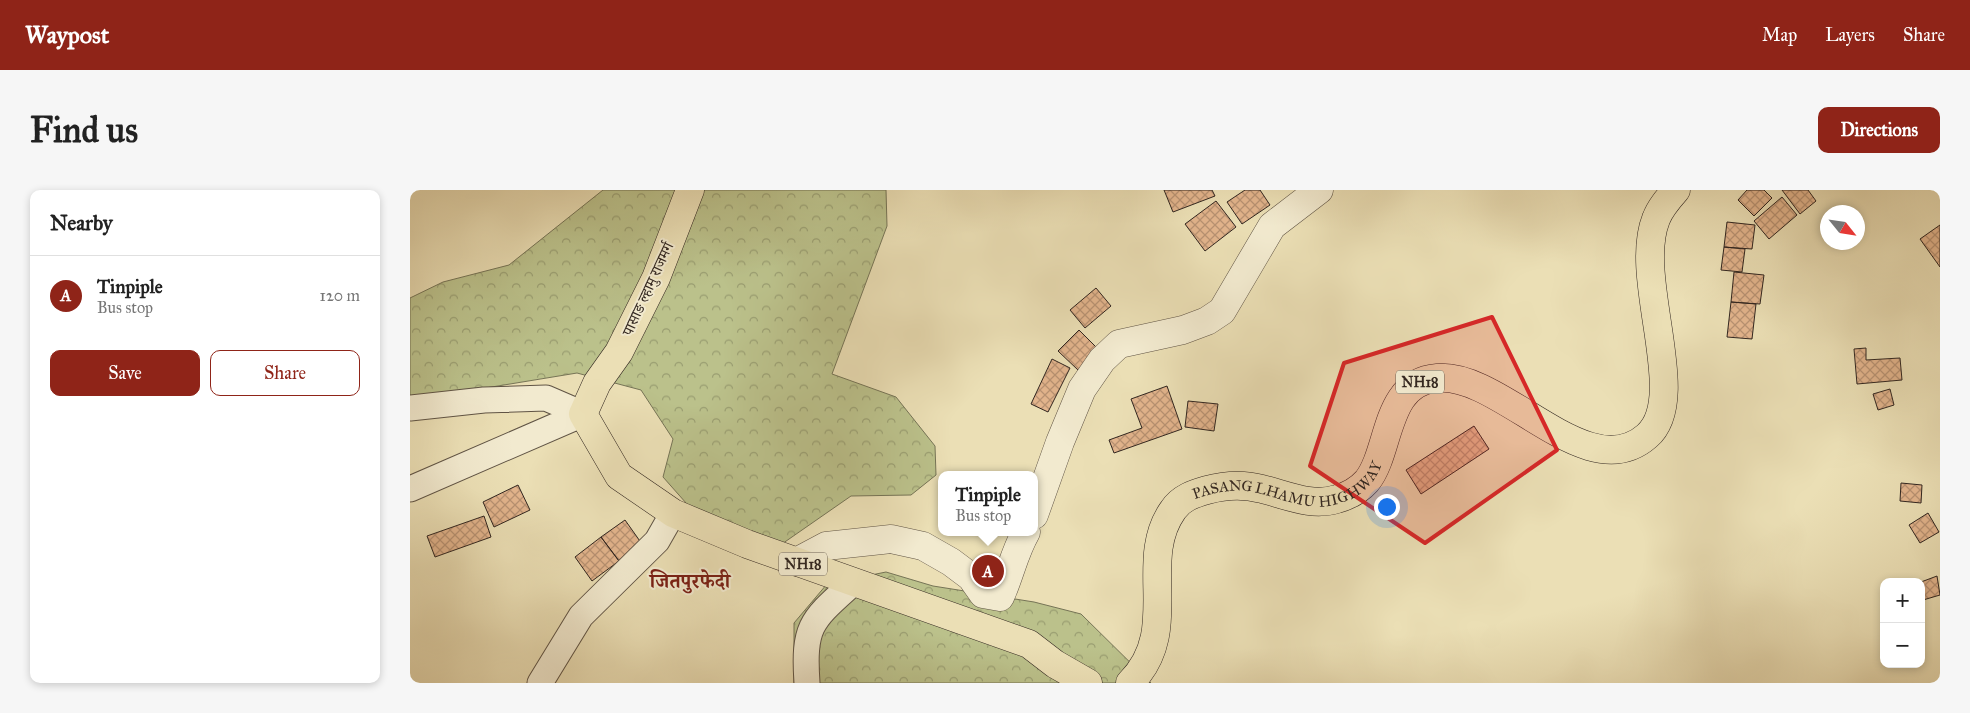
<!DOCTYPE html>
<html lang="en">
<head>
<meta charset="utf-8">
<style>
  :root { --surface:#fff; --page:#f6f6f6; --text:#222; --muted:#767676; --line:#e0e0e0; --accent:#8f2418 }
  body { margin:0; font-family:"IM FELL Great Primer","Noto Serif Devanagari",serif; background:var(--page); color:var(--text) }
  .controls { position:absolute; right:15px; bottom:15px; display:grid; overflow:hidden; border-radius:10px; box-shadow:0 2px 8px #0003 }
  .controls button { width:45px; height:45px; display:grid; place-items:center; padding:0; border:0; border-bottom:1px solid var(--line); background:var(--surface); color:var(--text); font:25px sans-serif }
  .compass { position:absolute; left:1410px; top:15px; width:45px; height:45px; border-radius:50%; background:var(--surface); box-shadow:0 2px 8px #0003; rotate:120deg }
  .you { position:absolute; left:976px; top:316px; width:18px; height:18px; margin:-12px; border:4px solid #fff; border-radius:50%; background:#1a73e8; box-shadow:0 0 0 8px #1a73e833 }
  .badge { display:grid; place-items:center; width:32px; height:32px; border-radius:50%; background:var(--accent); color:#fff; font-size:16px; font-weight:700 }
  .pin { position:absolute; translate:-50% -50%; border:2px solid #fff; box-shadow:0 1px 5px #0006 }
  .popup { position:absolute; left:528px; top:281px; width:100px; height:65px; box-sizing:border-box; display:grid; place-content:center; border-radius:10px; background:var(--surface); filter:drop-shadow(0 1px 4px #0005); font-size:16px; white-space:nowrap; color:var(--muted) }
  .popup b { font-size:19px; color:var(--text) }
  .popup::after { content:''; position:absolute; left:50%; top:100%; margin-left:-10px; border:10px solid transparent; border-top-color:var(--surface) }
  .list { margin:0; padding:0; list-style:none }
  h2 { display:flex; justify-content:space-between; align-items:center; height:65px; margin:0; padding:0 20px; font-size:21px }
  h2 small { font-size:16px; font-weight:400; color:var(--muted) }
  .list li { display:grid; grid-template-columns:32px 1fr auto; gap:15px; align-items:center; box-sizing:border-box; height:80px; padding:0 20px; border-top:1px solid var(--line) }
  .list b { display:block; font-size:19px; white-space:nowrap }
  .list p { margin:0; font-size:16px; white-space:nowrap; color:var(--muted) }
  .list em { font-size:16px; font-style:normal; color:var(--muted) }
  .actions { display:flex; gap:10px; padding:15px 20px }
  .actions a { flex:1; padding:11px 0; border:1px solid var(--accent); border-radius:10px; text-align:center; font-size:18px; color:var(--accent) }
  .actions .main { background:var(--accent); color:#fff }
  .map { position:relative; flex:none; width:1530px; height:493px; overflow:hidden; border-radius:10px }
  header { display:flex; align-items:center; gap:30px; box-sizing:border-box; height:70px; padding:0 25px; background:var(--accent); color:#fff }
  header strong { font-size:24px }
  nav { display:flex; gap:28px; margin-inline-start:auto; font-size:18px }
  .intro { display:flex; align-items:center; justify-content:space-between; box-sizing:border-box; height:120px; padding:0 30px }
  h1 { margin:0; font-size:35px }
  .button { padding:12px 22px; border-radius:10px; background:var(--accent); color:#fff; font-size:18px; font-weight:700 }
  main { display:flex; gap:30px; padding:0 30px }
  aside { flex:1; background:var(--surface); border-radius:10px; box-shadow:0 2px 8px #0003 }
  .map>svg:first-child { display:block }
  .forest { fill:url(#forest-crowns); stroke:#767456 }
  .building { fill:url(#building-cross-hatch); stroke:#312620 }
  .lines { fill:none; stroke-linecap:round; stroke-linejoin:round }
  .minor-casing { stroke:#605445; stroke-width:27 }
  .tertiary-casing { stroke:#605445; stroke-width:29 }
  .primary-casing { stroke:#312620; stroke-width:29 }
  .minor { stroke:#f2eacf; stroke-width:25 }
  .tertiary { stroke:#f2eacf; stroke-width:28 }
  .primary { stroke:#ebdfb5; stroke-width:28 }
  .marked { fill:#d62828; fill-opacity:0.2; stroke:#d62828; stroke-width:4; stroke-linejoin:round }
  .labels { text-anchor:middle; stroke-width:4; stroke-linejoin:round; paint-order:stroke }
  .shield { fill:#f2eacf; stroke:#6b6154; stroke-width:1 }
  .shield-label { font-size:14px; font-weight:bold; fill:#312620 }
  .street-label { font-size:15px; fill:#312620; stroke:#f2eacf }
  .district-label { font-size:20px; font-weight:bold; fill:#7a1f14; stroke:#f2eacf }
</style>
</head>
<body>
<header>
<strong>Waypost</strong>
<nav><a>Map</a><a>Layers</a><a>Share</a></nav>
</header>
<div class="intro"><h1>Find us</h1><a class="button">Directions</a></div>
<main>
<aside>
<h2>Nearby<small></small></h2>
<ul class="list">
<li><span class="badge">A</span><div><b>Tinpiple</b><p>Bus stop</p></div><em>120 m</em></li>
</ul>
<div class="actions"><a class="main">Save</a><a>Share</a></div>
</aside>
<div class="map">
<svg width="1530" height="493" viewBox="0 0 1530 493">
  <defs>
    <pattern id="forest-crowns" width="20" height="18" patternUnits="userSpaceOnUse" patternTransform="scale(1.25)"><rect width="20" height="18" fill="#bbc18b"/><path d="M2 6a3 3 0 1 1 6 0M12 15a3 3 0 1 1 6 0" fill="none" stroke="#999d71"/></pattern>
    <pattern id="building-cross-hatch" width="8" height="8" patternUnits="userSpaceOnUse" patternTransform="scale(1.25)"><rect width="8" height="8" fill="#e2b48c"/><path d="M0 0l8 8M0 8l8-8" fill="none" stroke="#b89272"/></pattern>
  </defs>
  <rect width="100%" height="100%" fill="#ebdfb5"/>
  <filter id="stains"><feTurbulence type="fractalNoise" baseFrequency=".004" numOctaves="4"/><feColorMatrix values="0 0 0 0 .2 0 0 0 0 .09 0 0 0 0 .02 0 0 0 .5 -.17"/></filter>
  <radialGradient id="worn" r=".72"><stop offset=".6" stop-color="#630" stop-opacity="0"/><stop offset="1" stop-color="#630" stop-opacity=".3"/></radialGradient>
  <path class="forest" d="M193,0H476L477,36L422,184L486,207L525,256L526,285L501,305L441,306L369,356L308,349L253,287L263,249L231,200L167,183L27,206H0V108L33,92L99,75Z
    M476,382L523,396L624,412L671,424L741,493H384V433L417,394Z"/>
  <path class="building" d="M754,0H802L805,6L763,22Z
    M835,0H850L860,15L832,34L817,12Z
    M1337,0H1354L1362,8L1344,26L1328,10Z
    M1372,0H1398L1406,11L1390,24Z
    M1372,7L1387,25L1359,49L1344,31Z
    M806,11L826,37L795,61L775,34Z
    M1317,32L1345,35L1342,59L1314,57Z
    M1530,35V77L1510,49Z
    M1314,57L1335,59L1332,82L1311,80Z
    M1324,82L1354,85L1350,114L1321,112Z
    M686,98L701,116L675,138L660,120Z
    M1321,112L1346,114L1342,149L1317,147Z
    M669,140L688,159L668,180L648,161Z
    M1456,158V170L1490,168L1492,190L1447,194L1444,159Z
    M642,169L660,178L638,222L621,214Z
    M757,196L772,239L704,263L699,250L732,238L721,209Z
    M1480,199L1484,215L1468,220L1463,204Z
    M778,211L808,214L804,241L775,237Z
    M1064,236L1079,259L1011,304L996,280Z
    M1491,293L1512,295L1511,313L1490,311Z
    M108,295L120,320L84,337L73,312Z
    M1518,323L1529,342L1510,353L1499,335Z
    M74,326L81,347L25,367L17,346Z
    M215,330L232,354L209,371L191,347Z
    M191,347L209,371L182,391L165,367Z
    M1527,386L1530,405L1513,410L1511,392Z"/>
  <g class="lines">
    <defs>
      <path id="minor" d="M0,218L74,210L136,208L173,224
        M0,299L173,224
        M130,493L171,426L247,351L263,323
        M397,493C393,434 402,430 444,392"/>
      <path id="tertiary" d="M624,325L650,252L672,199L692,170L709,154L773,140L797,131L812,121L862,36L909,0
        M386,372L416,356L481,349L513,356L541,372L561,387L573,404L590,407C600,385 604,363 616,342"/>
      <g id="primary">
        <path d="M280,0L246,88L209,162L187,193L173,224L209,286L263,323L337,354L619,454L645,474L678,493"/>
        <path id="s1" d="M720,493C773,440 726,372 763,320C771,308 783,304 797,300C815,295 834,294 852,299C877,305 901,317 927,309C938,306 949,300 957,291C981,261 974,192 1027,188C1092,182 1177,299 1237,246C1281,208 1222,89 1246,29C1250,18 1258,9 1266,0"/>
      </g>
    </defs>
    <use href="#minor" class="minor-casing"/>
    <use href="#tertiary" class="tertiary-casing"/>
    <use href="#primary" class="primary-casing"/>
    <use href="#minor" class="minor"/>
    <use href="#tertiary" class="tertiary"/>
    <use href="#primary" class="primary"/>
  </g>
  <path class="marked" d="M1082,127L1147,260L1015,353L900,276L934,173Z"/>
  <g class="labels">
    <g class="shield">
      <rect x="986" y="180.5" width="48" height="23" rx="4"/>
      <rect x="369" y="362.5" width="48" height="23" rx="4"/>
    </g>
    <g class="shield-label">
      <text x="1010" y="197">NH18</text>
      <text x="393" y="379">NH18</text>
    </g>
    <g class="street-label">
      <text transform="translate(238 99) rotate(-65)" y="5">पासाङ ल्हामु राजमर्ग</text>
      <text dy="5" stroke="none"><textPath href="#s1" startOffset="311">PASANG LHAMU HIGHWAY</textPath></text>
    </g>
    <g class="district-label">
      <text x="280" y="398">जितपुरफेदी</text>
    </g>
  </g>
  <rect width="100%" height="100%" filter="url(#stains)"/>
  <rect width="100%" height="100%" fill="url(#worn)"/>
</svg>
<div class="controls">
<button>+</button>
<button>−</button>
</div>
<svg class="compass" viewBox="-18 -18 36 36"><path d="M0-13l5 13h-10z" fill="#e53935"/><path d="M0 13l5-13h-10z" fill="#767676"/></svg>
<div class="you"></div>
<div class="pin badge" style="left:578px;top:381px">A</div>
<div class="popup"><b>Tinpiple</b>Bus stop</div>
</div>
</main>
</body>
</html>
